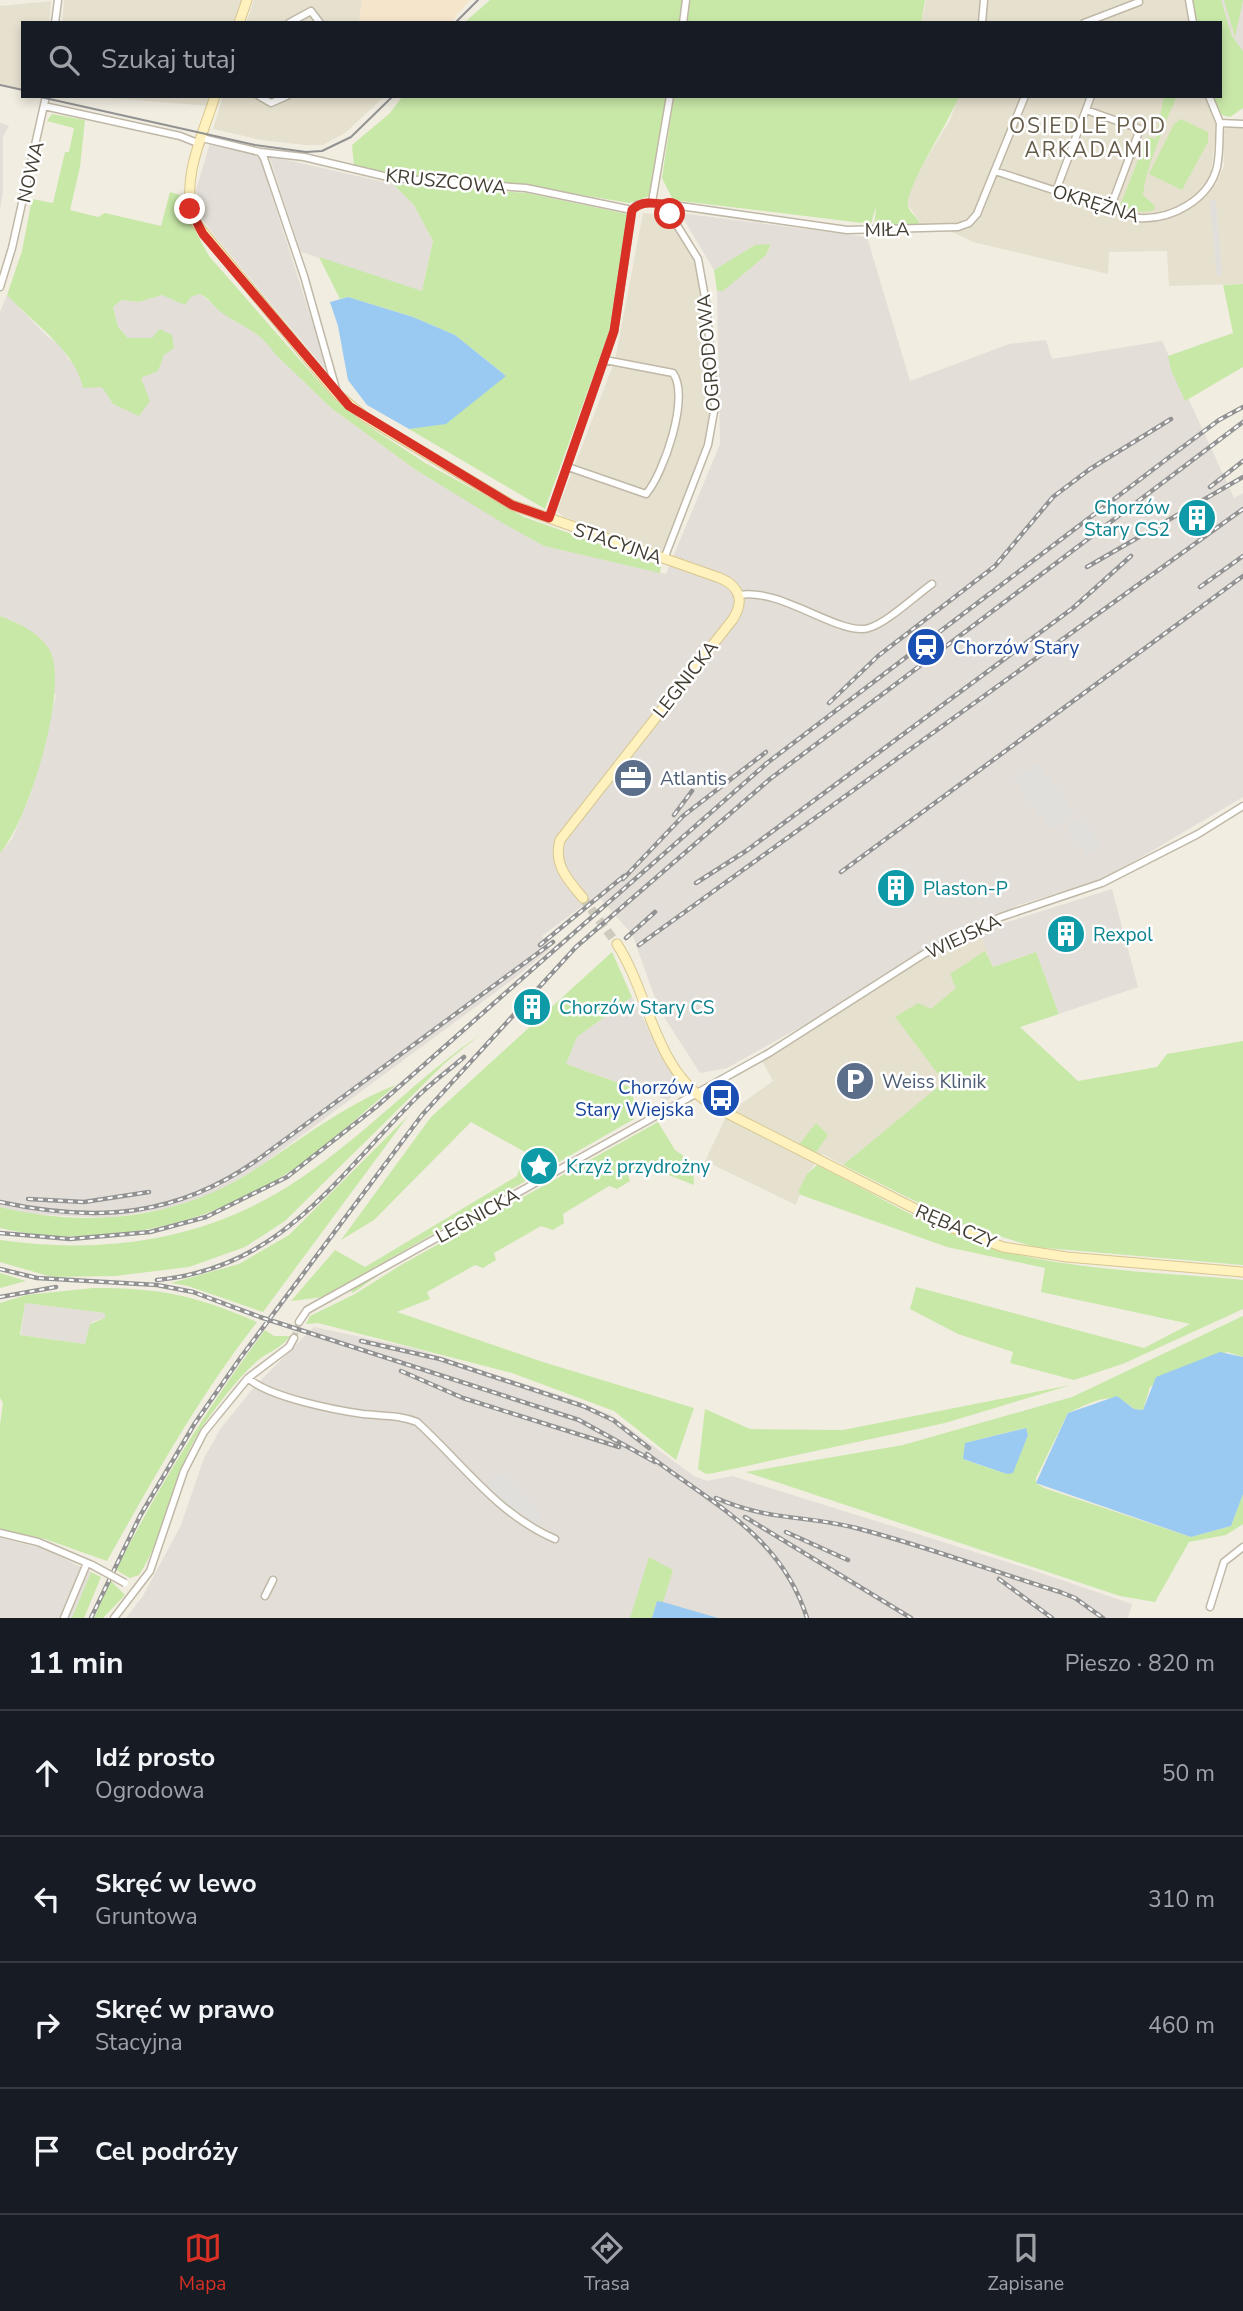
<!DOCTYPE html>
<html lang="pl">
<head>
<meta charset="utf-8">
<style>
  :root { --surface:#171b24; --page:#20242c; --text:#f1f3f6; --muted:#9ea1a6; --line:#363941; --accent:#d93025 }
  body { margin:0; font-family:"Nunito Sans",sans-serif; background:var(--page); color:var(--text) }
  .stop { position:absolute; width:21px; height:21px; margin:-16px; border:5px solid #d93025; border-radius:50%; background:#fff }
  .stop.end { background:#d93025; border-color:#fff; box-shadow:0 2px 7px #0008 }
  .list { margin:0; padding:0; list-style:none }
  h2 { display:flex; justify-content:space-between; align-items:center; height:91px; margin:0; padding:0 28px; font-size:30px }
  h2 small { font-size:23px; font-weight:400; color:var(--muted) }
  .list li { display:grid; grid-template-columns:46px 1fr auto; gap:21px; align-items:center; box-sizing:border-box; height:126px; padding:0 28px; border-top:2px solid var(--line) }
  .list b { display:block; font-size:26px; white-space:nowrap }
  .list p { margin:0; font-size:23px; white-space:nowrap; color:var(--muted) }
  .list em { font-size:23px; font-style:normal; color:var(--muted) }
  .icon { flex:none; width:38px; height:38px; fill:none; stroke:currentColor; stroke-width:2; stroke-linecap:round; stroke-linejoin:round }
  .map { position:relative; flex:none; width:1243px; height:1618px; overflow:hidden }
  .search { position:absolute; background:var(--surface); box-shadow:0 4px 10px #0003; left:21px; right:21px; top:21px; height:77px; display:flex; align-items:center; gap:18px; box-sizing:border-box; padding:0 24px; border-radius:0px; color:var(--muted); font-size:26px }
  .sheet { height:595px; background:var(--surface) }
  nav { display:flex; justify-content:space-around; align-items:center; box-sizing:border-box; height:98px; border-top:2px solid var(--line); background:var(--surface); font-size:19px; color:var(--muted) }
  nav a { display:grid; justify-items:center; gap:4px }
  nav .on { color:var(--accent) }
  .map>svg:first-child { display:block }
  .residential { fill:#e6e0cf }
  .commercial { fill:#f5e5cb }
  .industrial { fill:#e3ded7 }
  .green { fill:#c8e8a8; fill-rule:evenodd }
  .parking { fill:#e1dfdb }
  .water { fill:#9acaf2 }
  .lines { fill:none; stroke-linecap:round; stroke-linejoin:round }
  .street-tunnel { stroke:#cecabe; stroke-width:6; stroke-dasharray:6 3; stroke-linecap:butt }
  .secondary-tunnel { stroke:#cecabe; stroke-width:9; stroke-dasharray:9 4.5; stroke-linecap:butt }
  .street-casing { stroke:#c0b8a7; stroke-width:9 }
  .secondary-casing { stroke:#d7c791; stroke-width:11 }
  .street { stroke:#fff; stroke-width:6 }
  .secondary { stroke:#fff2be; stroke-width:9 }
  .tram { stroke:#929292; stroke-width:2 }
  .rail-casing { stroke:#929292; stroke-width:4.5 }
  .rail { stroke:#fff; stroke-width:2; stroke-dasharray:5; stroke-linecap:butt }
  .street-bridge-casing { stroke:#c0b8a7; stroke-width:9; stroke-linecap:butt }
  .street-bridge { stroke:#fff; stroke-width:6 }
  .route { stroke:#d93025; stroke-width:9 }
  .labels { text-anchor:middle; stroke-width:5; stroke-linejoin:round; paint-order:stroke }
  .street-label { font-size:19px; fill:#433d32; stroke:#fff }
  .culture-label { font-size:19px; fill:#0d838f; stroke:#fff; text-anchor:start }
  .transit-label { font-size:19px; fill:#164399; stroke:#fff; text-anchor:start }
  .service-label { font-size:19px; fill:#4e5e75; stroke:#fff; text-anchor:start }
  .neighbourhood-label { font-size:21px; letter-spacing:2px; fill:#665c49; stroke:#fff }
</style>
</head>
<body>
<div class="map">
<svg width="1243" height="1618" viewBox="0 0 1243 1618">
  <rect width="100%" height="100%" fill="#f1ede1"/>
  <path class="residential" d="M64,0H243L236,23H62Z
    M254,0H362L359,23H246Z
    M926,0H1185L1190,23H921Z
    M51,1L49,23H23V89L0,84V6Z
    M84,96H213L210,106Z
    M223,96H385L345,133L323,145H305L261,140L213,129Z
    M959,96H1206L1216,127L1211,174L1215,185L1224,166L1223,131L1228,127H1243V284L1169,286L1167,251L1109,252L1108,274L973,242L950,231L920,232L918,219L908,205L909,188L950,120Z
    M643,213L660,215L673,226L695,261L704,312L711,403L705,445L662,551L564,517L557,511L615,360Z
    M979,931L993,967L1059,1014L895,1017L945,1082L843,1165L823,1154L807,1174L796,1205L705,1161L728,1113L773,1081L762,1061L929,953Z"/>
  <path class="commercial" d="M362,0H470L450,23H359Z"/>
  <path class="industrial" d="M1221,0H1243V51L1232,36Z
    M0,122L9,126L3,137V192L0,209Z
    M210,143L255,154L260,159L327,368H324L205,224L196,190Z
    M269,156L393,184L414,205L433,241L422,291L301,252Z
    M680,213L867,237L910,381L1009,344L1046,340L1052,359L1162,341L1234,498L1243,493V797L1106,878L1019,905L727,1068L700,1073L659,1009L632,934L597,895L542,936L550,949L516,977L259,1167L222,1189L182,1206L108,1218L29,1214L0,1207V853L12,839L31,793L56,696L20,624L0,616V312L7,295L47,336L61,346L68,359L79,369L141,378L158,371L164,355L152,338H128L118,327L113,307L122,300L139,302L162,295L191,297L200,294L234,321L244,324L268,343L274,353L331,408L416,470L544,546L666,574L720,444L717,291L766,255L771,245H755L714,270Z
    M1112,889L1138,987L1059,1014L1036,952L993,967L979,931Z
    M632,997L679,1088L668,1100L566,1064L577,1037Z
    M25,1303L105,1313V1318L91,1322L85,1344L21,1335Z
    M314,1327L417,1349L572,1399L611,1415L694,1476L707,1481L732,1476L1023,1567L1132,1604L1128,1618H126L143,1596L181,1525L204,1458L221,1428L255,1386Z
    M0,1538L45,1549L91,1572L72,1618H0Z"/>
  <path class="green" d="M490,0H684L680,23H464Z
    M690,0H925L921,23H686Z
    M1192,0H1221L1232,36L1243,51V108L1230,117L1218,114L1212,96H1220V23H1196Z
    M1224,0H1243L1235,37Z
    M403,96H667L650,196L629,203L530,186L427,180L354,166L352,145L389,114Z
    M674,96H959C950,121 905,188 908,206C910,214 918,216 919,224L874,229L876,206L871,224L673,200L662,178Z
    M1164,96H1176C1175,104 1171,108 1168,116C1159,142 1146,167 1143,195L1155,206L1154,210C1142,214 1131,210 1120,206L1147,137L1156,139Z
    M52,114L85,120L80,167L70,210L98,217L105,213L161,226L170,192L183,196L184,210L209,256L334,399L362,422L427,464L524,517L661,566L660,573L544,546L506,525L416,470L331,408L274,353C262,332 240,326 221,312C213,306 209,298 200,294L191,297L185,305L162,295L139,302L122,300L113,307L118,327L128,338H152L160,329L172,335L174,348L164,355L158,371L141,378L150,401L139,416L113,404L102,387L83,388C75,350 34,324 7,295L22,251L32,199L53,203L65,152H69L74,128L47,121Z
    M1181,119L1208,132V142L1182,190L1149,174L1174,124Z
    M393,184L527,193L627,214L609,332L545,509L409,429L446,423L505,375L455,335L413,317L348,297L340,299L319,257L422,291L433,241L414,205Z
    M771,244L766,255L723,291H717L714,270L755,245Z
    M1243,284V367L1185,401L1171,370L1168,356L1233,333L1223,285Z
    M0,616C18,623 43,634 51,653C68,692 28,822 0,853Z
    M985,951L993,967L1036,952L1059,1014L1020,1027L1078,1081L1157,1067L1167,1054L1243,1041V1265L1034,1247L961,1224L843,1165L944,1082L895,1017L918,1003L931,1009L956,988L950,974Z
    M612,952L632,997L577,1037L566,1064L633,1088L634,1119L323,1297L291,1301L335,1250L365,1267L517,1176L525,1152L471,1122L374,1220L341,1240L431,1117Z
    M481,1034L445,1063L285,1221L245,1247L189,1267L115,1276L52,1277L0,1262V1240C107,1255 210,1240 301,1178C365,1135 417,1078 481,1034Z
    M396,1085C362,1113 329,1145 292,1170C210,1226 97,1251 0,1228V1207C85,1228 175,1220 251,1172C298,1142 343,1105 396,1085Z
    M670,1111L383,1272L353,1293L350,1290Z
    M408,1116L263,1312L188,1286L171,1283L239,1264L289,1235Z
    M658,1122L675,1150L693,1163L694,1185L646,1166L628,1175L630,1181L617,1189L609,1186L563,1214L564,1223L553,1230L541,1226L494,1253L496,1260L483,1268L475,1265L427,1292L430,1299L397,1312L543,1362L694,1408L676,1460L614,1411L512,1373L318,1323L306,1324L310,1316L355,1294L401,1265Z
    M816,1123L828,1135L815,1154L798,1146Z
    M817,1165C864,1188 911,1217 960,1237C1044,1271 1153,1271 1243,1280V1309L1125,1363L1074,1380L1010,1363L1013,1352L958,1334L910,1309L916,1287L1144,1348L1190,1324L1041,1292L1045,1268L947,1247L801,1195L798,1192L807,1174Z
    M0,1273L26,1281L0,1288Z
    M93,1288C161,1288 194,1295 257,1322C199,1396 153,1479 107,1561L45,1539L0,1529V1425L3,1403L0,1398V1303L26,1295ZM25,1303L105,1313V1318L90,1324L85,1344L20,1335Z
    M1243,1316V1357L1227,1352L1150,1387L1143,1410L1134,1409C1112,1389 1093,1402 1068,1413L1036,1478V1483L1044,1488L1191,1537L1231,1526L1243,1494V1524L1226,1535L1189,1542L1155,1602L1120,1596L746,1472L903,1445L1072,1397ZM1025,1428L1028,1435L1014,1469L1007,1474L965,1460L966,1443Z
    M265,1330L274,1336H290C281,1349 267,1352 256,1362C235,1381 215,1408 199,1432C172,1476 167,1532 139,1575L130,1578L116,1570C159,1485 208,1407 265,1330Z
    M1071,1385L945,1423L714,1473L706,1474L698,1469L705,1409L750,1429L843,1430Z
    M649,1557L673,1570L663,1602L657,1601L652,1618H630Z
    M91,1572L101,1577L84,1618H72Z
    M110,1580L125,1595L103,1618H94Z"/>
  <path class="parking" d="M1216,200L1222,276H1217L1210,201Z
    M1038,763L1074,812L1051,830L1014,780Z
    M1080,818L1100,844L1087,855L1067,829Z
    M847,1066L869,1093L863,1097L841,1070Z
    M501,1472L543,1517L536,1527L500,1500L487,1486Z"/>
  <path class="water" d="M348,297L413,317L455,335L506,376L446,424L409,429L367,405L348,380L338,326L330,302Z
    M1220,1352L1243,1357V1494L1231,1526L1191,1537L1036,1483L1068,1413L1117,1396L1134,1409L1143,1410L1156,1377Z
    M1026,1428L1028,1435L1013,1473L1007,1474L963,1459L965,1443Z
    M657,1601L663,1602L718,1618H652Z"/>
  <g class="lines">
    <path class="street-tunnel" d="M294,1338L299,1322"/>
    <path class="secondary-tunnel" d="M583,898L617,944"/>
    <defs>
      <path id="street" d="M1189,0L1193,23
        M55,23L58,0
        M289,23L311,11L320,23
        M683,23L686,0
        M982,23L984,0
        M1084,23L1139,2
        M259,96L271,103L287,96
        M1209,96L1220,123L1243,124
        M44,106L180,136L200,144
        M1086,110L1140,129L1110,209
        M202,138L260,152L264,158L304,276L336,389
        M260,152L304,157L392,178L526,188L632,210
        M995,171L1139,218C1171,220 1209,200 1217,167C1220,153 1219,137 1220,123
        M1056,191L1091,96
        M652,202L670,96
        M0,287L12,248L46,96
        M568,467L646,494C664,473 690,397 673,373L605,360
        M549,518L614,331L632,210L637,205L652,202L847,230L958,227L969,223L977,214L1025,96
        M664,559L708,445L715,406L706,303L698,259L670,214L668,205
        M739,595C781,587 840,637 869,628C888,622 915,596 932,584
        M299,1322L307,1310L769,1053L924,954L1001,917L1102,883L1198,834L1243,806
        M248,1378C268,1397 335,1410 363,1414C382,1416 400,1415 417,1422C463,1464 497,1514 555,1539
        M0,1533L38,1542L92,1565
        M265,1596L273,1580
        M1210,1607L1224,1562L1243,1547
        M64,1618L87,1563
        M114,1618L150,1571L184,1471L204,1432L248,1378L289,1347L294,1338"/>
      <path id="secondary" d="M239,23L247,0
        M215,96C203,135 179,181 195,222L337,394L365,417L512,505L720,578C739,586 745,600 733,619L560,840C553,865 568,880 583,898
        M617,944C652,999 653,1072 717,1108L953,1228L1003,1247L1067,1257L1243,1272"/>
    </defs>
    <use href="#street" class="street-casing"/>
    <use href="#secondary" class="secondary-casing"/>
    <use href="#street" class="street"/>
    <use href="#secondary" class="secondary"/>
    <path class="tram" d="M455,23L478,0
      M0,85L23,90
      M36,96L255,145L306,152L322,151L351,137L393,96"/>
    <defs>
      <path id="rail" d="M1210,487L1243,461
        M1087,567L1243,477
        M1200,587L1243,556
        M829,703L878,656L995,566L1053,497L1090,469L1171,419
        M674,815L692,791
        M841,872L1243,576
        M623,879L683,816L766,752
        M696,883L746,851L1073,608L1131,556
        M626,938L655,912
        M540,945L624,876
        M639,945L1243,509
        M28,1199L84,1202L149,1192
        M0,1202C97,1223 178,1217 260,1158L553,942
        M0,1233L70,1239L150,1232L206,1217L287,1177L376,1107L767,763L1176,452L1219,420L1243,407
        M0,1269L37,1278L157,1285L193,1292L260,1317L579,1420L655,1462
        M157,1280C281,1268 335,1179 415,1099C430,1084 448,1071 464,1057
        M0,1297L56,1287
        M361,1341L440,1359L583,1406L613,1420L649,1448
        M401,1371L463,1398L619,1447
        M647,1454C712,1504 781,1535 807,1618
        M716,1498C768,1521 805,1515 856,1528C925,1546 992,1571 1060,1592L1075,1598L1103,1618
        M745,1517L911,1618
        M786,1532L848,1560
        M999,1579L1052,1618
        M91,1618L140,1516L195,1423L241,1357L422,1115L576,947L770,779L1243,422"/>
    </defs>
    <use href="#rail" class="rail-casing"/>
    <use href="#rail" class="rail"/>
    <defs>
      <path id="street-bridge" d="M92,1565L125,1583"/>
    </defs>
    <use href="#street-bridge" class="street-bridge-casing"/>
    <use href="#street-bridge" class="street-bridge"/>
  </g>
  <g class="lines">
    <path class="route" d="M190,209L203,234L349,406L512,505L549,518L614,331L632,210C642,200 655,203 668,205L670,214"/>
  </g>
  <defs>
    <symbol id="building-disc" viewBox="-11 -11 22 22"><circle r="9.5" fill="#0f9aa8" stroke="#fff"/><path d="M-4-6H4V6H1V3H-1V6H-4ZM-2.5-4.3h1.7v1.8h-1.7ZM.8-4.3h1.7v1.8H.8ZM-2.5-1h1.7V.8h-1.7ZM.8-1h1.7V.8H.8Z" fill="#fff"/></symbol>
    <symbol id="station-disc" viewBox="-11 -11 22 22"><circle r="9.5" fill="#1a4fb4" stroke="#fff"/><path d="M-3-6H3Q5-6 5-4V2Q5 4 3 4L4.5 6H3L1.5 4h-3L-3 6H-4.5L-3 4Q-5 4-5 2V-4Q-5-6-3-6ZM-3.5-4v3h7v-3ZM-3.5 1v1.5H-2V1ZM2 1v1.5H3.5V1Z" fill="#fff"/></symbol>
    <symbol id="office-disc" viewBox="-11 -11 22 22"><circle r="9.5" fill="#5c6f8a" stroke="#fff"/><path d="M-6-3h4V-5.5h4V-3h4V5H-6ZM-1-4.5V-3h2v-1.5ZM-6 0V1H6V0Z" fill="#fff"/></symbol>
    <symbol id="parking-disc" viewBox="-11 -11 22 22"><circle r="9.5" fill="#5c6f8a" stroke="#fff"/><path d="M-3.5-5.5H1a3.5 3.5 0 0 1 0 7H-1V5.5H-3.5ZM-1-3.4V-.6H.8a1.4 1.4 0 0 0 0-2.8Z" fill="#fff"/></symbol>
    <symbol id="bus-disc" viewBox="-11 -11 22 22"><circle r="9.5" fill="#1a4fb4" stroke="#fff"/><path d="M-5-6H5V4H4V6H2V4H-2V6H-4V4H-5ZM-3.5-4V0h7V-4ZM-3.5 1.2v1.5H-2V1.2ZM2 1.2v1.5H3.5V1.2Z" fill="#fff"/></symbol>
    <symbol id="sight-disc" viewBox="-11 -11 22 22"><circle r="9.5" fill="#0f9aa8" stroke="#fff"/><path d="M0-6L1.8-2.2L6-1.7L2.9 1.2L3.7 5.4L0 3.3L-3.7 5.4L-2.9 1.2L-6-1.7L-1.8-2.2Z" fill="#fff"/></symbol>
  </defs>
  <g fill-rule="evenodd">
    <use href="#building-disc" x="1175" y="496" width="44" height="44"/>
    <use href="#station-disc" x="904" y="625" width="44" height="44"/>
    <use href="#office-disc" x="611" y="756" width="44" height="44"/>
    <use href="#building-disc" x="874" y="866" width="44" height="44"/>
    <use href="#building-disc" x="1044" y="912" width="44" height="44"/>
    <use href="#building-disc" x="510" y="985" width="44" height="44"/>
    <use href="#parking-disc" x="833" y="1059" width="44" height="44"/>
    <use href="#bus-disc" x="699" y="1076" width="44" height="44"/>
    <use href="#sight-disc" x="517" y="1144" width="44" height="44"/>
  </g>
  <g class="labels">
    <g class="street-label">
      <text transform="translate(30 172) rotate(-77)" y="7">NOWA</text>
      <text transform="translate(446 181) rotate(6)" y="7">KRUSZCOWA</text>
      <text transform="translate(1096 203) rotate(17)" y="7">OKRĘŻNA</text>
      <text transform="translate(887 229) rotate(-1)" y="7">MIŁA</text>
      <text transform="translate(708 353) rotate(-95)" y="7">OGRODOWA</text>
      <text transform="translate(618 543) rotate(19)" y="7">STACYJNA</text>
      <text transform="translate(685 679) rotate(-52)" y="7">LEGNICKA</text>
      <text transform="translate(963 936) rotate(-25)" y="7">WIEJSKA</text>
      <text transform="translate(477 1215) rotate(-29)" y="7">LEGNICKA</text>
      <text transform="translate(956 1226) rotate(23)" y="7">RĘBACZY</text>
    </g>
    <g class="culture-label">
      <text x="1170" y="514" text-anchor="end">Chorzów<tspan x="1170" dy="22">Stary CS2</tspan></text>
      <text x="923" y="895">Plaston-P</text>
      <text x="1093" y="941">Rexpol</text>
      <text x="559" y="1014">Chorzów Stary CS</text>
      <text x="566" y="1173">Krzyż przydrożny</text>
    </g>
    <g class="transit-label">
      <text x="953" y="654">Chorzów Stary</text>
      <text x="694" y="1094" text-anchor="end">Chorzów<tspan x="694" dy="22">Stary Wiejska</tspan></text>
    </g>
    <g class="service-label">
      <text x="660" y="785">Atlantis</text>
      <text x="882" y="1088">Weiss Klinik</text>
    </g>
    <g class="neighbourhood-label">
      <text x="1088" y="133">OSIEDLE POD<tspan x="1088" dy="24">ARKADAMI</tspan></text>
    </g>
  </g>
</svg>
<div class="stop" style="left:670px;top:214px"></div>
<div class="stop end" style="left:190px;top:209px"></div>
<div class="search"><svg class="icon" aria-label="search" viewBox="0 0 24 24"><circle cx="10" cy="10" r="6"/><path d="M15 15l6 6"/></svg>Szukaj tutaj</div>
</div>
<section class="sheet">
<h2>11 min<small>Pieszo · 820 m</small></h2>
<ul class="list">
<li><svg class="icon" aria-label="ahead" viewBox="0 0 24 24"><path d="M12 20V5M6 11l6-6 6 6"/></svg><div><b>Idź prosto</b><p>Ogrodowa</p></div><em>50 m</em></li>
<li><svg class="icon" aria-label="left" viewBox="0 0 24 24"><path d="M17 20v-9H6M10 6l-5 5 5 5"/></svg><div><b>Skręć w lewo</b><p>Gruntowa</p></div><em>310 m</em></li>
<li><svg class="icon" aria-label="right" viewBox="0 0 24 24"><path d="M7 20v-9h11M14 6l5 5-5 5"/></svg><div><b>Skręć w prawo</b><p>Stacyjna</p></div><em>460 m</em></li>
<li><svg class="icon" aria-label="arrive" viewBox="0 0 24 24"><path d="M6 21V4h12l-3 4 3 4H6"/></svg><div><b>Cel podróży</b></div></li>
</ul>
</section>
<nav>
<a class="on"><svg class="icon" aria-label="map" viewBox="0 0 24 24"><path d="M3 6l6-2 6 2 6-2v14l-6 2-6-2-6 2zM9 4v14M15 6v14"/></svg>Mapa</a>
<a><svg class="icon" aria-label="directions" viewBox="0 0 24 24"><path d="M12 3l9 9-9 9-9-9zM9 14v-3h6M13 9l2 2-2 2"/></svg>Trasa</a>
<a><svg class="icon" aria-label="saved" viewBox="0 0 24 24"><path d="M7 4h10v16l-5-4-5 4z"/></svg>Zapisane</a>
</nav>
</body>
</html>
